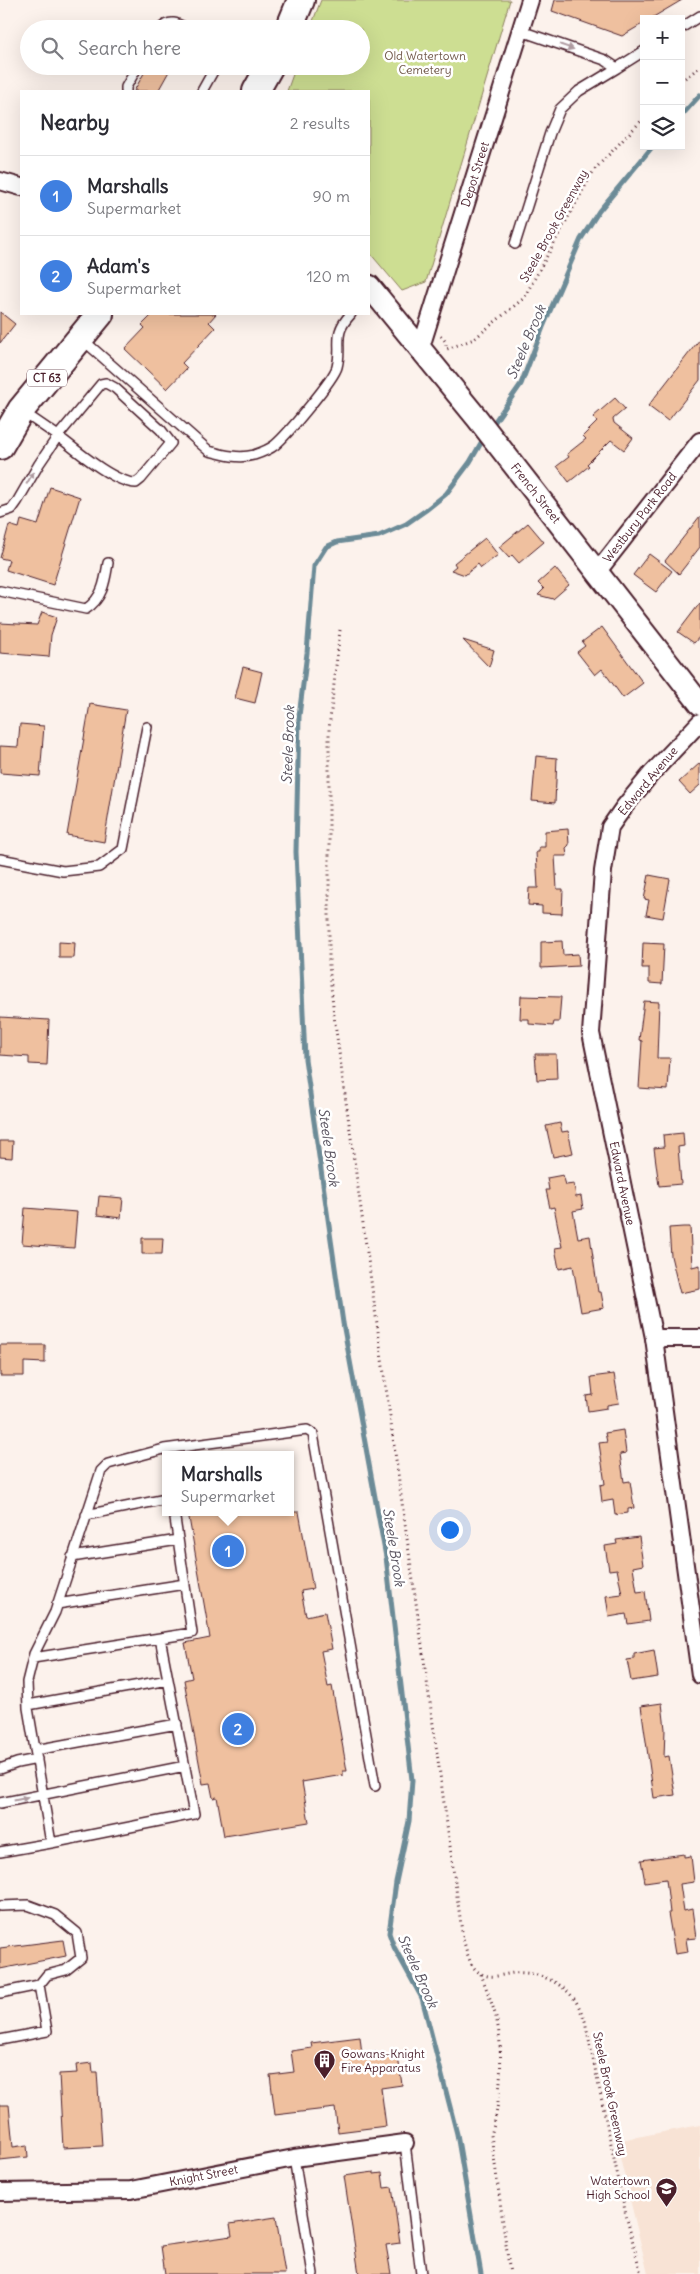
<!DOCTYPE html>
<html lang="en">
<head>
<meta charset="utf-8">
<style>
  :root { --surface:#fff; --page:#f7f7f7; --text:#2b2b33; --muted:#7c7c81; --line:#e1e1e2; --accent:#4a1f2b }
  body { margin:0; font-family:Delius,sans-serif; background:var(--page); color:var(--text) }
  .controls { position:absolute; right:15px; top:15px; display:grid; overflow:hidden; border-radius:0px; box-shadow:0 5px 20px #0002 }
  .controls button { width:45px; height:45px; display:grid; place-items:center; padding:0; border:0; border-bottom:1px solid var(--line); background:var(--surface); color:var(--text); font:25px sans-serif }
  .you { position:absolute; left:449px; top:1529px; width:18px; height:18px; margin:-12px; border:4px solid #fff; border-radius:50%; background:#1a73e8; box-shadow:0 0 0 8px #1a73e833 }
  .badge { display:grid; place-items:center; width:32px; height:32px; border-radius:50%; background:var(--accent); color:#fff; font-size:16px; font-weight:700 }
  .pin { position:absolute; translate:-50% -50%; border:2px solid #fff; box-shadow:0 1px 5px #0006 }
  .popup { position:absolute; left:162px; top:1451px; width:132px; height:65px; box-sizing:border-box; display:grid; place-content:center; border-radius:0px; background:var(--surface); filter:drop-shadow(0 1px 4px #0005); font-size:16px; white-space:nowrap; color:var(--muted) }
  .popup b { font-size:19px; color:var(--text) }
  .popup::after { content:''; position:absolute; left:50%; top:100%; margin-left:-10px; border:10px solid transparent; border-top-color:var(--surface) }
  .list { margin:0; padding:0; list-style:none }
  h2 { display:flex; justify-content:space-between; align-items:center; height:65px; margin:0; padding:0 20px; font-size:21px }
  h2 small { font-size:16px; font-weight:400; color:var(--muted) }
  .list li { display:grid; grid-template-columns:32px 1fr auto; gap:15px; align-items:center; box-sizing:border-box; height:80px; padding:0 20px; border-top:1px solid var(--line) }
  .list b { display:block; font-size:19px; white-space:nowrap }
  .list p { margin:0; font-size:16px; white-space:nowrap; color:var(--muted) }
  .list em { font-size:16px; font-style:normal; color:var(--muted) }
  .icon { flex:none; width:28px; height:28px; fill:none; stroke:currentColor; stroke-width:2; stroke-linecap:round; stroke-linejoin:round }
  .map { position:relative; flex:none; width:700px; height:2274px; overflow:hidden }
  .search { position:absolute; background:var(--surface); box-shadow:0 5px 20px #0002; left:20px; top:20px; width:350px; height:55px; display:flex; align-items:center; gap:12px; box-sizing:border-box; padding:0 18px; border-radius:28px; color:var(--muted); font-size:19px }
  .panel { position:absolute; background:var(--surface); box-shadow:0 5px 20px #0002; left:20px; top:90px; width:350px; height:225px; border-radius:0px }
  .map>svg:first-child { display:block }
  .built { fill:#f8e3d5 }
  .green { fill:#cdde92; stroke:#8c7e5e }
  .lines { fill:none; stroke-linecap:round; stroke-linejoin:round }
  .stream { stroke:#6c8b97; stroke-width:5 }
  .building { fill:#efc09f; stroke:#4a1f2b }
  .service-casing { stroke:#4a1f2b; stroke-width:12 }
  .minor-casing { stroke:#4a1f2b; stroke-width:20 }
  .tertiary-casing { stroke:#4a1f2b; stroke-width:25 }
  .primary-casing { stroke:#4a1f2b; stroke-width:30 }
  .path { stroke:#4a1f2b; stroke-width:3; stroke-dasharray:1 4; stroke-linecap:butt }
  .service { stroke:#fff; stroke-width:9 }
  .minor { stroke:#fff; stroke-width:16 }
  .tertiary { stroke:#fff; stroke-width:21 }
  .primary { stroke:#fff; stroke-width:26 }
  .oneway { fill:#ae9aa0 }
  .labels { text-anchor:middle; stroke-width:5; stroke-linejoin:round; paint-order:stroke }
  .shield { fill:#fff; stroke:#80626b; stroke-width:1 }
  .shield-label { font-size:11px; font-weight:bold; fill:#4a1f2b }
  .park-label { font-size:12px; fill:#71584a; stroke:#fff }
  .street-label { font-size:12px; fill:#4a1f2b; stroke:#fff }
  .poi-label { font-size:12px; fill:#4a1f2b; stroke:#fff; text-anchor:start }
  .water-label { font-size:14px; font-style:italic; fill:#5b5561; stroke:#fff }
</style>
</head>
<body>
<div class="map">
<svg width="700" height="2274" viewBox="0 0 700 2274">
  <rect width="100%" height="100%" fill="#fcf2ec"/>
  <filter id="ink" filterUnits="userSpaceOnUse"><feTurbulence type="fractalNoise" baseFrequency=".02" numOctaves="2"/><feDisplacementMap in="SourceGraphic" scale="10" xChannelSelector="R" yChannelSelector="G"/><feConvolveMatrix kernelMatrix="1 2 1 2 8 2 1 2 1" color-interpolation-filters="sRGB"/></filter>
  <g filter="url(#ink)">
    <path class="built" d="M700,2125V2274H648L616,2141Z"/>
    <path class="green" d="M321,0H510L426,282L402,291L369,252V91H287L296,66H361V29H310Z"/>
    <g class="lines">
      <path class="stream" d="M681,116L700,95
        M491,427L521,384L543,327L581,239L599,211L653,146
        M481,2274L457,2134L429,2025L422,1998L394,1947L389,1933L396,1882L409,1821L412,1780L386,1557L343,1323L305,1059L296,852L299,716L307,653L314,566L326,547L337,542L379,536L406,524L426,510L446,494L470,462L485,436"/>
    </g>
    <path class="building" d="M555,0H682L650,19H644V23L622,36L552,11Z
      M148,66H172L158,91H134Z
      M0,312L15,324L0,343Z
      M153,314H216L209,322L215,328L182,363L187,368L167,389L125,349L145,328L142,325Z
      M700,339V380L668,421L648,406Z
      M615,398L625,409L613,419L614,423L633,438L624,450L611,440L587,464L589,466L569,482L557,466L569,457L567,454L586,439L583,436L597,422L593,417Z
      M50,487L80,497L53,585L6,570L9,560L0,558L9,525L19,528L21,520L38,525Z
      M700,516V547L679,574L665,561Z
      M528,523L544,542L519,563L512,555L509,558L499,547Z
      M485,538L498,555L481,568L478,564L465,575L451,570L456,566L454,563Z
      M649,554L672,571L656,592L633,575Z
      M555,568L569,585L553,599L538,595L544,589L538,583Z
      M700,603V636L694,643L678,632Z
      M42,612L57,617L51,635L49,657L0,653V623L37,625Z
      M602,627L643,683L623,698L602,669L595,675L577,652L585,646L582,642Z
      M463,640L494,650L489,667Z
      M243,667L262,672L255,703L235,698Z
      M90,704L126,710L104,842L67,835Z
      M20,724L44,726L40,776L0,773V746L18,747Z
      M536,756L557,758L555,803L532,801Z
      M700,763V785L690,794L679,782Z
      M568,829L569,845L566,848L567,856H555L557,889H563L562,914L542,913V906L528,905L529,888H538L536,852H539V847H545V831Z
      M649,875L670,879L663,918L646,915L649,900L644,899Z
      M562,941L563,955L578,954L579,966L541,968V942Z
      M59,942L75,943L74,958H59Z
      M643,943L664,944L662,984L649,983V968H642Z
      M521,996L561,997L559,1022H554L553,1026L529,1024V1019H520Z
      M644,1001L659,1002L657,1058H670L668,1090L639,1088L642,1041L639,1040Z
      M0,1017L49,1020L47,1065L29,1064V1057L0,1055Z
      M535,1054H556L557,1079L537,1080Z
      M560,1123L562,1132L568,1131L573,1153L553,1157L546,1126Z
      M683,1133L684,1146L678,1147L681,1184L659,1186L654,1148L664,1147L663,1135Z
      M0,1141H13L12,1158L0,1157Z
      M563,1175L566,1185L574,1184L576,1197L581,1196L583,1209L573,1211L578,1238L590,1236L598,1292H601L604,1308L581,1312L573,1266L559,1269L555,1248L562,1247L554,1207L550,1208L546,1190H549L547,1178Z
      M99,1196L123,1198L121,1218L97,1215Z
      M25,1208L77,1212L74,1248L22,1244Z
      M683,1227H690L692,1267L700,1265V1289L680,1293L671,1256L669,1228Z
      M142,1238H163L162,1254H142Z
      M0,1345H45V1363L24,1362V1376H0Z
      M614,1374L619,1403L607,1405V1408L588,1411L586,1396L593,1395L591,1377Z
      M623,1430L626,1453L620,1454L624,1482L630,1481L634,1508L628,1509V1513L615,1515L613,1500L602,1502L600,1485L605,1484L599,1443L607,1442L605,1433Z
      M188,1512H299L313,1589L301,1591L306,1616L325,1612L332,1649L321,1651L328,1687L332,1686L347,1771H343V1775L302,1782L309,1822L224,1836L217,1797L213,1798L210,1783L203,1784L184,1680L192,1678L185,1643L210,1638Z
      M639,1537L643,1565L633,1567L637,1592L645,1591L649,1621L628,1624L626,1614L609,1617L606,1596L622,1594L617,1569L609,1570L605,1546L617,1544L616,1540Z
      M654,1650L658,1677L631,1681L627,1660L634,1659V1654Z
      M662,1703L665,1729L664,1757L669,1756L675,1795L654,1798L641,1706Z
      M684,1854V1857L691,1856L694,1882L680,1884L684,1911L692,1909L696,1938L686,1939L688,1952L675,1954L668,1913H670L666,1879L645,1882L641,1860Z
      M63,1940L66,1956L0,1969V1948Z
      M360,2037L362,2054L376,2052L377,2058L398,2056L402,2085L381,2088L386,2126L338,2132L335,2108L275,2115L270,2075L294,2072L291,2051L312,2048L311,2043Z
      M92,2063L93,2072H97L102,2146L63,2148L59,2074L77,2073L76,2065Z
      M0,2105H9L13,2147L27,2145L28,2157L0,2160Z
      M374,2172V2174L382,2173L384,2188L392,2187L400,2243L386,2245L391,2274H359L344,2176Z
      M276,2217L285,2274H165L161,2246L232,2236L230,2224Z"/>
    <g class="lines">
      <defs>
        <path id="service" d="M681,28L700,16
          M160,29C170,19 177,23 188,29
          M521,31L605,60L617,68L644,51
          M126,91V87L138,66
          M202,91L216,66
          M515,244L550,133L560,109L579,91L617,68
          M82,339L209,451C224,455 239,459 254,455C260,453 270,449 275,445C286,436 334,379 337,367C343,344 331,335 351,314
          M0,513L12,509L17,502L39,464L58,436C76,450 114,483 136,483L141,479L171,443L161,430L115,388L106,383L101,384L58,436L23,412
          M0,591L86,609C103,598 105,581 108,563
          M0,859L63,871L99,867L123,849L147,727
          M174,1512L192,1633L160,1638L194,1814L51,1843L28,1708L27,1682L34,1654L55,1612L101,1471L108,1464L164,1449L307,1430L313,1434L375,1786
          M86,1515L166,1499
          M72,1557L178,1540
          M57,1604L185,1584
          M33,1658L160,1638
          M28,1705L168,1680
          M35,1750L177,1724
          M0,1769L17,1763L37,1759
          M0,1803L185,1766
          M0,1852L51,1843
          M0,1906L28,1905L55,1915L77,1933L81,1958L66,1970L47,1975L39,1985
          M0,1993L39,1985L47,2031L0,2040
          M405,2143L421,2274
          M294,2158L313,2274"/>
        <g id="minor">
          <path d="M0,181L21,187"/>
          <path id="s1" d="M421,347L530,0"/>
          <path id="s2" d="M598,571L700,441"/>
          <path id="s3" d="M700,722L651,774L624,807L610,827L603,871L591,1033L654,1338L700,1675"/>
          <path d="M654,1338H700"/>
          <path id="s4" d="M0,2192L131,2190L294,2158L405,2143"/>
        </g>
        <g id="tertiary">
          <path id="s5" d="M369,286L477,418L700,704"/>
        </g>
        <path id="primary" d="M289,29L301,0
          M256,91L270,66
          M0,446L21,410L100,314"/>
      </defs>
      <use href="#service" class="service-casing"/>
      <use href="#minor" class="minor-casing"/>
      <use href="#tertiary" class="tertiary-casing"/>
      <use href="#primary" class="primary-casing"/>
      <path class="path" d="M681,81L700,67
        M441,336L445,341L447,349L474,339L524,298L594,170L644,118
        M340,630L329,729V965L334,1016L463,1939C467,1951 469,1967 480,1973C492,1980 503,1974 514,1973C536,1971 561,1981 575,2000C579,2006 582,2014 585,2021L626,2215L641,2274
        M481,1974C486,1988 492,2003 496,2017C504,2049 501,2104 491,2135L510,2274"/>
      <use href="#service" class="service"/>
      <use href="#minor" class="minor"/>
      <use href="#tertiary" class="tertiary"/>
      <use href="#primary" class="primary"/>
    </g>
    <defs><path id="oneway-solid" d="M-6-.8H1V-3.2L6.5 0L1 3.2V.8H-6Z" transform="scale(1.25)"/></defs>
    <g class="oneway">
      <use href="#oneway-solid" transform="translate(567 47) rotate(19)"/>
      <use href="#oneway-solid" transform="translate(30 478) rotate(-60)"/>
      <use href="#oneway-solid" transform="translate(21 1799) rotate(-12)"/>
    </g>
  </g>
  <defs>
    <symbol id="building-pin" viewBox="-11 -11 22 30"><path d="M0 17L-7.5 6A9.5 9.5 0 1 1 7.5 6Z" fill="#4a1f2b" stroke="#fff"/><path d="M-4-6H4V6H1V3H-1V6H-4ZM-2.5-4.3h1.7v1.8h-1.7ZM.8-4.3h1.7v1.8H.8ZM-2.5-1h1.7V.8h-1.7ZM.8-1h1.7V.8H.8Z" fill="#fff"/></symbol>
    <symbol id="school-pin" viewBox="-11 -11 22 30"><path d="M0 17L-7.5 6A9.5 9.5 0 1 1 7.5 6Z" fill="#4a1f2b" stroke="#fff"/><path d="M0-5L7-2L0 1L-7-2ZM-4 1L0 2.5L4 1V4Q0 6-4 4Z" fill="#fff"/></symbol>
  </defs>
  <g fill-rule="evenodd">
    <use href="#building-pin" x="312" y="2048" width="25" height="34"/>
    <use href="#school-pin" x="654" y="2176" width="25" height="34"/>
  </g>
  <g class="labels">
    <rect class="shield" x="27" y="369.5" width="40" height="17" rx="4"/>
    <g class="shield-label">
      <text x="47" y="382">CT 63</text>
    </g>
    <g class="park-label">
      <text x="425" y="60">Old Watertown<tspan x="425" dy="14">Cemetery</tspan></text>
    </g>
    <g class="street-label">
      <text dy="4" stroke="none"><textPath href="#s1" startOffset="181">Depot Street</textPath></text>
      <text transform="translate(554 226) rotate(-61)" y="4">Steele Brook Greenway</text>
      <text dy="4" stroke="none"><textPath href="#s5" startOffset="266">French Street</textPath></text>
      <text dy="4" stroke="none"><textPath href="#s2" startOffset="68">Westbury Park Road</textPath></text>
      <text transform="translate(648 781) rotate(-50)" y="4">Edward Avenue</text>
      <text dy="4" stroke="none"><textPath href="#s3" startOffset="499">Edward Avenue</textPath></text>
      <text transform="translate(610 2094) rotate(78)" y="4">Steele Brook Greenway</text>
      <text dy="4" stroke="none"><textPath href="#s4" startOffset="205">Knight Street</textPath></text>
    </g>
    <g class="poi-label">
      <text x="341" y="2058">Gowans-Knight<tspan x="341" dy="14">Fire Apparatus</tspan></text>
      <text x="650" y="2185" text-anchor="end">Watertown<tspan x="650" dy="14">High School</tspan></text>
    </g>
    <g class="water-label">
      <text transform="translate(526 342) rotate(-67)" y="5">Steele Brook</text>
      <text transform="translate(288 745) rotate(-88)" y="5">Steele Brook</text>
      <text transform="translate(329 1147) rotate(82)" y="5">Steele Brook</text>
      <text transform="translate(394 1547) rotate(81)" y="5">Steele Brook</text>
      <text transform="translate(418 1971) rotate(66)" y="5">Steele Brook</text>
    </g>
  </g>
</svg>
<div class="controls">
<button>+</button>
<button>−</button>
<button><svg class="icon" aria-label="layers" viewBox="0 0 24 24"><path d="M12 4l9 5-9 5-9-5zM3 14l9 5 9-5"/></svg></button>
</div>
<div class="you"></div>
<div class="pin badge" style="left:228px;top:1551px;background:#3f7fe0">1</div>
<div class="popup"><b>Marshalls</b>Supermarket</div>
<div class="pin badge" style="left:238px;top:1729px;background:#3f7fe0">2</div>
<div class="search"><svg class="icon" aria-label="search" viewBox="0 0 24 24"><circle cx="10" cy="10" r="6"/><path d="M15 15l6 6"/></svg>Search here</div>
<section class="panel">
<h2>Nearby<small>2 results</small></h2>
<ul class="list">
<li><span class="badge" style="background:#3f7fe0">1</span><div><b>Marshalls</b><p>Supermarket</p></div><em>90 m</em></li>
<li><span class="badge" style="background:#3f7fe0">2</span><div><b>Adam's</b><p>Supermarket</p></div><em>120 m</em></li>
</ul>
</section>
</div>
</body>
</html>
